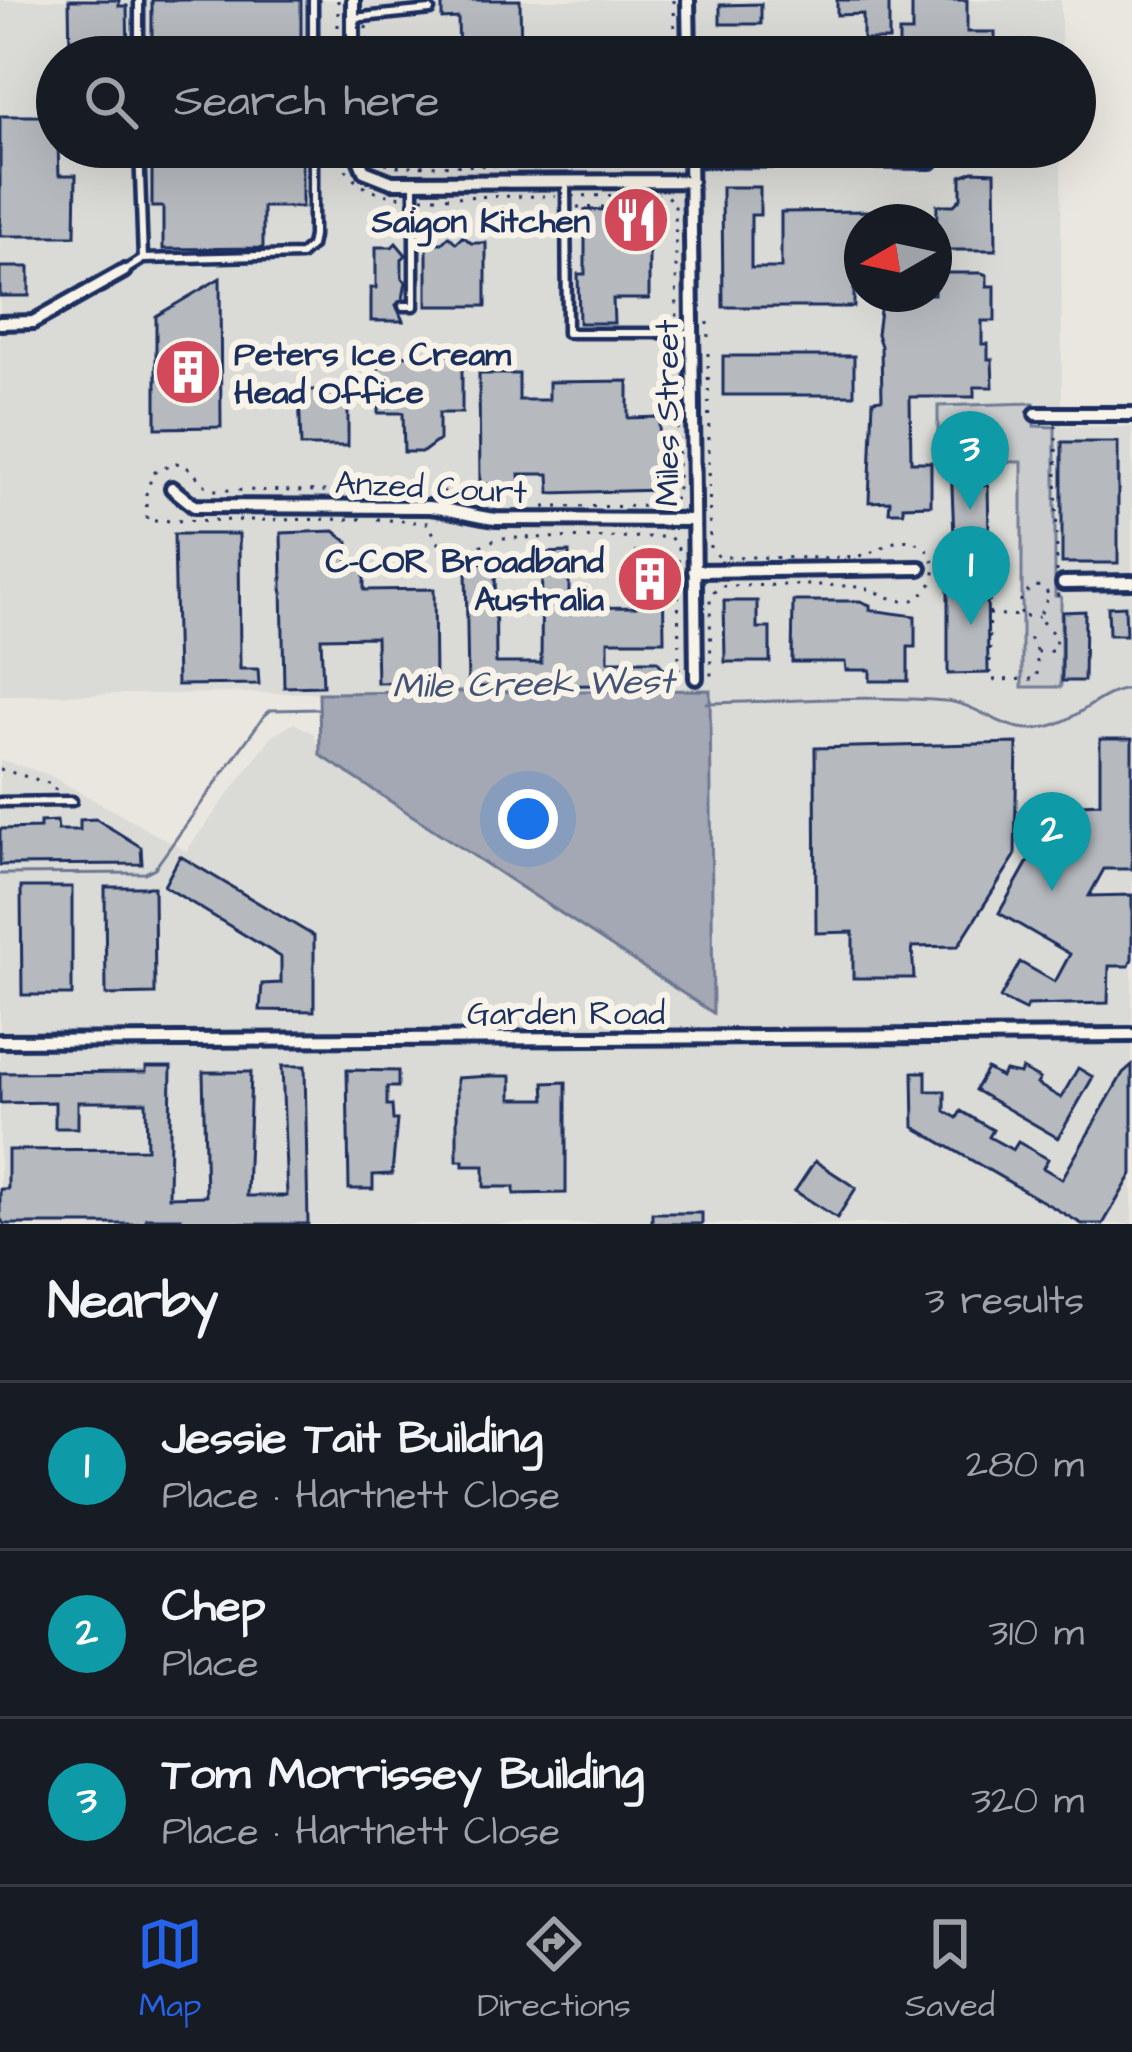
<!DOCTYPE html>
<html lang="en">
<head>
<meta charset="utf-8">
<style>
  :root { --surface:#171b24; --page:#242831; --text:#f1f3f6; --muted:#9ea1a6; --line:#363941; --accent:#2563eb }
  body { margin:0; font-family:"Architects Daughter",sans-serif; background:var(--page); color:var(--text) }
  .compass { position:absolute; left:844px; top:204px; width:108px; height:108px; border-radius:50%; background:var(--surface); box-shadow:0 12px 48px #0002; rotate:261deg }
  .you { position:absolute; left:528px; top:819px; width:42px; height:42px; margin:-30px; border:9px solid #fff; border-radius:50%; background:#1a73e8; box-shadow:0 0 0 18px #1a73e833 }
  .badge { display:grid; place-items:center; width:78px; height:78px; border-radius:50%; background:var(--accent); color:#fff; font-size:39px; font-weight:700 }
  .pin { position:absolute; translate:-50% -99px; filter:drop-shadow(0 3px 6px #0008) }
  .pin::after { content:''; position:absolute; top:63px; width:42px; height:36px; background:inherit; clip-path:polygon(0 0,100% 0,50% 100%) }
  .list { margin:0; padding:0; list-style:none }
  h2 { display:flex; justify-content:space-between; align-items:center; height:156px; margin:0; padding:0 48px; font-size:51px }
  h2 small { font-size:39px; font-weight:400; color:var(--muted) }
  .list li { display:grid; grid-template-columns:78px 1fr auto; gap:36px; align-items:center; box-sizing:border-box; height:168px; padding:0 48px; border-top:3px solid var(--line) }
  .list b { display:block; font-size:45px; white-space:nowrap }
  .list p { margin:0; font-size:39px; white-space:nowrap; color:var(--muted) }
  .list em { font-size:39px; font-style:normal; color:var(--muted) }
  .icon { flex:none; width:66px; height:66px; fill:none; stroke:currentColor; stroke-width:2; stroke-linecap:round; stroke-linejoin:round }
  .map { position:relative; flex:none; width:1132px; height:1224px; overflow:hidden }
  .search { position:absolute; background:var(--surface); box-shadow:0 12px 48px #0002; left:36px; right:36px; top:36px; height:132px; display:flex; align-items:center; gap:30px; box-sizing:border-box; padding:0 42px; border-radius:66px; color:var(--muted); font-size:45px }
  .sheet { height:660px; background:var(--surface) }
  nav { display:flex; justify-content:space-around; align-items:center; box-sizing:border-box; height:168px; border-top:3px solid var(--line); background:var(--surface); font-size:33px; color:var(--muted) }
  nav a { display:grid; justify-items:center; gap:6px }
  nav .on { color:var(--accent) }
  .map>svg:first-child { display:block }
  .built { fill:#dadad6; fill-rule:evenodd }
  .green { fill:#cbcccd; stroke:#737e96; stroke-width:3 }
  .water { fill:#a3a8b4; stroke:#6d7892; stroke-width:3 }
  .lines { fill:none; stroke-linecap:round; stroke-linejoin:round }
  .stream { stroke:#6d7892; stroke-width:3 }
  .building { fill:#b6babf; stroke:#1b2f5e; stroke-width:3 }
  .service-casing { stroke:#1b2f5e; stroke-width:15 }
  .minor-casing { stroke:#1b2f5e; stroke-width:20 }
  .path { stroke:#1b2f5e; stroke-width:3; stroke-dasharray:3 9; stroke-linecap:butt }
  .service { stroke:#f7f3e8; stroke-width:6 }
  .minor { stroke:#f7f3e8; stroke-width:10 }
  .labels { text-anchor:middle; stroke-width:12; stroke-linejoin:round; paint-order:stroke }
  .poi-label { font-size:33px; font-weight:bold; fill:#1b2f5e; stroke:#f7f3e8; text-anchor:end }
  .street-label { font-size:33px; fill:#1b2f5e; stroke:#f7f3e8 }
  .water-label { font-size:36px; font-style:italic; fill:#445378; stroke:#f7f3e8 }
</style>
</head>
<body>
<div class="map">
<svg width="1132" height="1224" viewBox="0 0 1132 1224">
  <rect width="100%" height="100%" fill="#eae7e0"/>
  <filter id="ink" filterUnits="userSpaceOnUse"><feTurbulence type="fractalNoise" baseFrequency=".00833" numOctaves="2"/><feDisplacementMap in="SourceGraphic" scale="24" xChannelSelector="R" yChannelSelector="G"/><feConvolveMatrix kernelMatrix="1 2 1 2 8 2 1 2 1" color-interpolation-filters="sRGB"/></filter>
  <g filter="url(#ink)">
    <path class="built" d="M0,0H1061V57H57V147H1061L1062,426L1132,427V1224H0V760L47,774L186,851L273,735L294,723L314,734L320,755L713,1011L709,690L0,695ZM862,222H934V294H862Z"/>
    <path class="green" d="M1034,403V426L1055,427V596L1061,597V687H1022V462L938,461V406Z"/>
    <path class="water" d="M710,690L713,1013L320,755L319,693Z"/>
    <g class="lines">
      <path class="stream" d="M706,703C785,702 867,694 945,701C976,703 1000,730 1032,729C1077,727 1096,690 1132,689
        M0,874L145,873L155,868L264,716L271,710L319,709"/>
    </g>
    <path class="building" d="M69,0H119V6H127L128,57H70Z
      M152,0H301V57H152Z
      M442,0H520L521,57H459L458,18L442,19Z
      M837,0H889V40H863V14L837,15Z
      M912,0H967V32H995V57H899V32H912Z
      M761,4V24H720V5Z
      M720,47H753V57H720Z
      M658,48V57H562V49Z
      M0,116H57L59,175H76L75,236H0Z
      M152,147H302V207H263V248L163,249V207H152Z
      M973,171L995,172L996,250H936L937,205H954L961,198V176Z
      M722,187H760V215H751V268H781V212L871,211L872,222H862V263H854V307H723Z
      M649,209V299H613L614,323H579L578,274H585V210Z
      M449,236L456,243L463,236L471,243H486V306H427V243H442Z
      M396,243L406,255L402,259V278L406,282L403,299L396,305L403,321H371V288H376V247H392Z
      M0,267H29V296H0Z
      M934,273H982L987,275V286H995V321H982V344H988V359H992L993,387H974V397H910L911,462H931V505L903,506V512H889L890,501L869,502L873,400L882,399L881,346L877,334L882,294H934Z
      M220,278L221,427L156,428V316Z
      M462,355V413H439V440L423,452H404L403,413H378V356Z
      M723,356H854V395H723Z
      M479,374H519V400H549V382L628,381V418L659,417L660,490L550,493L549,474H519L520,485L480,484Z
      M299,390H348V446H301Z
      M1062,442H1118V563H1062Z
      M982,461V486L988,485L989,537H954L951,462Z
      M334,531L348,542V568H364V590L434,589L435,682L377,683L376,637L321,638L323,686L284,687L281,533Z
      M174,534H239L240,669H258L259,684L177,685Z
      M569,552V608L636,607V552H663L664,641H608V661H657L664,669V684L468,687L466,568L495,557L496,663H541L542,553Z
      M948,578H987L988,673L948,674Z
      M724,601H757V628H770V662H725Z
      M793,601H860L870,605V610L915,616V647H908V681H870V670H846L845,662H792Z
      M1125,606L1126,635H1109L1108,607Z
      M1085,611L1084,681H1062V612Z
      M1100,739H1132V869H1104L1089,896L1132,895V959L1129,966H1109L1108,1003L1028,1005L1025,1010L1000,998L1020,962L1055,982L1070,954L999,913L1060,805L1100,803Z
      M1017,743L1015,856L958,946L912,947L914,978H853V932L816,933L815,748Z
      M96,819L141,847L142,864L0,865V829L40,828V822L57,821L58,830H80V820Z
      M180,856L314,936V1011L260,1010L262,984L281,983V957L164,886Z
      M21,887H72V995H22Z
      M105,887H154L155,994L106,995Z
      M1132,1065V1174L1103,1224H1082L914,1127L913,1072H926V1091H945V1111L957,1118L961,1111L993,1130L989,1137L1013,1150L1018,1142L1048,1159L1043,1168L1062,1179L1123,1073Z
      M282,1066H305L308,1224H181V1218H146V1224H4L0,1218V1189H8V1150L147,1149L146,1102H78V1128H55V1102L0,1103V1073L146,1072V1067H171L169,1197L206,1196L203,1072H251L247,1196H287Z
      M1078,1068L1093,1077L1058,1138L975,1090L987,1069L1001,1077L1005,1071L1020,1074L1022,1069L1040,1079L1037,1084L1061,1098Z
      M347,1070L398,1071V1087H387V1105H392L393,1120H397L392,1174L373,1175V1189H349Z
      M491,1076H511V1099H545L544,1083L566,1082V1193L514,1194V1187H484V1166H463V1161H457V1078Z
      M815,1161L856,1188L837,1218L795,1191Z
      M652,1213H702V1224H652Z"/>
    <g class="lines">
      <defs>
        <path id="service" d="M139,0V57
          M313,0V57
          M353,18L430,10
          M139,147L143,259
          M566,181L567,333H692
          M124,271L143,259L301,255L311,246L313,236V147
          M403,306H414V182
          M0,802L72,801"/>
        <path id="minor" d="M353,0V57
          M688,0L689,57
          M354,147L364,171L392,182L691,181
          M690,147L696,678
          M690,159L931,161
          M0,323L33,322L124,271
          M1036,414H1132
          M172,488L194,506L429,507C453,509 473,517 496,519L694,520
          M694,571L920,568
          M1063,583L1132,582
          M0,1041L1132,1035"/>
      </defs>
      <use href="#service" class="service-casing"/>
      <use href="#minor" class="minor-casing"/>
      <path class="path" d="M338,0V57
        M674,0L675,57
        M366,26L368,57
        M338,147C344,184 372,195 406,197
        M369,147L378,161L397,166L667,164L675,147
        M414,147V164
        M572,196L666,195L675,205L677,322
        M422,197L556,196
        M577,207H652V216H672
        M708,322V341
        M708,353L710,548L719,557C765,556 813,560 858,556C877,554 891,537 911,541C933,545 942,575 926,591C905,615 882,589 858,587C813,583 765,586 719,586L710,597L711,679
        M1056,425L1057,575
        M544,507L668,506L678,495V343
        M361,519L147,521L146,494L153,473L176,463C195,466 197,484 214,490L443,492L463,493L493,506
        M377,519L428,523L440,546L462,553L499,538L670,537L678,547L679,680
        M976,539H992
        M989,539L990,680L1037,679V652L1026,632
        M953,578V535
        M989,614L1039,617
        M1021,614V598L1034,586L1043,587L1049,595H1061
        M1037,652L1053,651C1062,634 1046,630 1039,617L1049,595
        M0,769L55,785V792"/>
      <use href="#service" class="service"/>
      <use href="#minor" class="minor"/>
    </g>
  </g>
  <defs>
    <symbol id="restaurant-disc" viewBox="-11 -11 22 22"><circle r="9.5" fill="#d1495b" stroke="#f7f3e8"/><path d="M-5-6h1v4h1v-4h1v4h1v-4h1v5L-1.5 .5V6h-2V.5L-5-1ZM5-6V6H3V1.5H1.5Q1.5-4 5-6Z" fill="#fff"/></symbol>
    <symbol id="building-disc" viewBox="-11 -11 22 22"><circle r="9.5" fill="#d1495b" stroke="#f7f3e8"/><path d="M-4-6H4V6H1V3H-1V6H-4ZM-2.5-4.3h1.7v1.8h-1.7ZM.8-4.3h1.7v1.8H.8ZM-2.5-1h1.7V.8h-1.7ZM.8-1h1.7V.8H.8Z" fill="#fff"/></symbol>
  </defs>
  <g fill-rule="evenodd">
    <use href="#restaurant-disc" x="598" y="182" width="76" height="76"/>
    <use href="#building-disc" x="150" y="334" width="76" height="76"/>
    <use href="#building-disc" x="612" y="541" width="76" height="76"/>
  </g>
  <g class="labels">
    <g class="poi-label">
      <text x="590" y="232">Saigon Kitchen</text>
      <text x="234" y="365" text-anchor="start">Peters Ice Cream<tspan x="234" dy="38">Head Office</tspan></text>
      <text x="604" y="572">C-COR Broadband<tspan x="604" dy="38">Australia</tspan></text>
    </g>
    <g class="street-label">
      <text transform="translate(666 413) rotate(-90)" y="12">Miles Street</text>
      <text transform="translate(431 486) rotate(3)" y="12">Anzed Court</text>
      <text x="566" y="1024">Garden Road</text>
    </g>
    <g class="water-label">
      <text transform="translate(533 682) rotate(-1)" y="13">Mile Creek West</text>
    </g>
  </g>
</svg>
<svg class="compass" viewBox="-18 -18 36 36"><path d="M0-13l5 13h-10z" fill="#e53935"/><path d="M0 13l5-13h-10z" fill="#9ea1a6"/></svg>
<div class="you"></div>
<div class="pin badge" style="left:971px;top:625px;background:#0f9aa8">1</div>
<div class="pin badge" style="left:1052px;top:891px;background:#0f9aa8">2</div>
<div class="pin badge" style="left:970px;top:510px;background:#0f9aa8">3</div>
<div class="search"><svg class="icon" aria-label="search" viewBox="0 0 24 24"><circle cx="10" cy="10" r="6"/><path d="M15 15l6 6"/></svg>Search here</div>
</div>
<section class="sheet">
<h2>Nearby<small>3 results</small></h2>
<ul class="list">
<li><span class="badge" style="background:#0f9aa8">1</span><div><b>Jessie Tait Building</b><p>Place · Hartnett Close</p></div><em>280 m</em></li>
<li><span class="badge" style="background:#0f9aa8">2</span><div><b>Chep</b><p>Place</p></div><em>310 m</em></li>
<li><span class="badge" style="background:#0f9aa8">3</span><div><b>Tom Morrissey Building</b><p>Place · Hartnett Close</p></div><em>320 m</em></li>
</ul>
</section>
<nav>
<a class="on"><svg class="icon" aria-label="map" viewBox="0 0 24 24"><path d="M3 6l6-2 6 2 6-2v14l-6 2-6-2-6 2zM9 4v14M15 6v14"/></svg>Map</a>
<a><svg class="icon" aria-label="directions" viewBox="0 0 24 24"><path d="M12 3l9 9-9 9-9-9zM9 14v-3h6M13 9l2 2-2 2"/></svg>Directions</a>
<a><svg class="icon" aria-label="saved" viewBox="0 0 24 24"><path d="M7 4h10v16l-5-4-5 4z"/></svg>Saved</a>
</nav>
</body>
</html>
